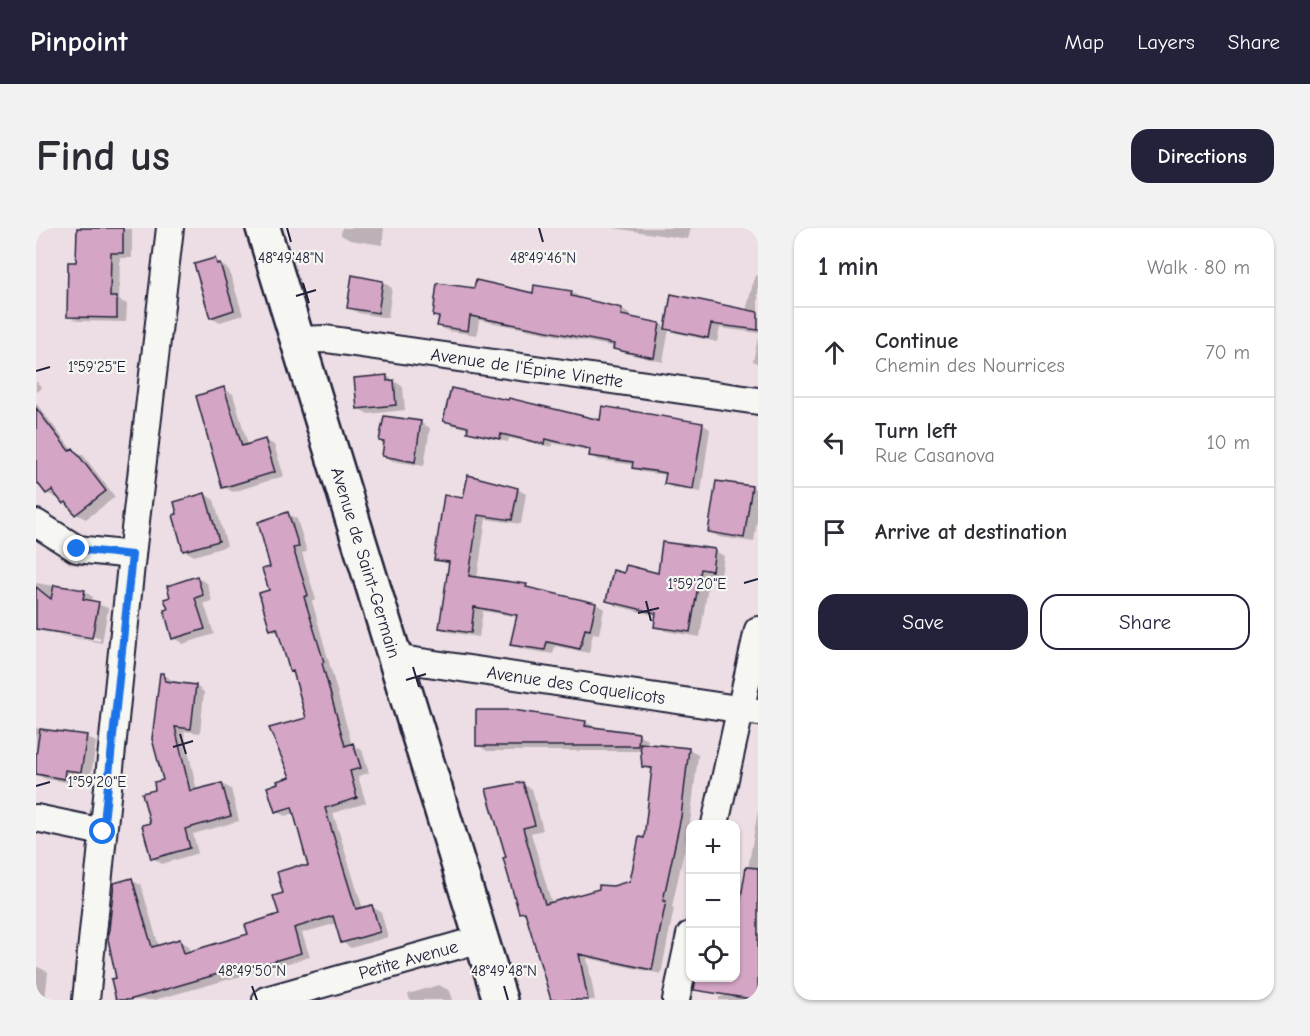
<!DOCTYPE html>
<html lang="en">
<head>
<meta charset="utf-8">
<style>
  :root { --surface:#fff; --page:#f2f2f3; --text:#2b2b33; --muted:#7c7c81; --line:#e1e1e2; --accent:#22223b }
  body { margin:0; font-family:"Comic Neue",sans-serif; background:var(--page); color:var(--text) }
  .controls { position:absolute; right:18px; bottom:18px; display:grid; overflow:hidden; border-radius:12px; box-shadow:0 2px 4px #0004 }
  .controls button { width:54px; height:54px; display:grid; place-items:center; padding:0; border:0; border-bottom:2px solid var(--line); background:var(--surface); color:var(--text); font:30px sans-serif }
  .stop { position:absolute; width:18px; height:18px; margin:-14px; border:4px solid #1a73e8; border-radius:50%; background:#fff }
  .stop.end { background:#1a73e8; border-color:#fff; box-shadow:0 2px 6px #0008 }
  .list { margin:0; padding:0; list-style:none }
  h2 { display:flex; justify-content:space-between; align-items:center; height:78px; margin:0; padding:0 24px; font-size:26px }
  h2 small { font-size:20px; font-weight:400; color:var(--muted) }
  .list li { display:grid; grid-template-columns:39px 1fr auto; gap:18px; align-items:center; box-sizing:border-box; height:90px; padding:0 24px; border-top:2px solid var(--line) }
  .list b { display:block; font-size:22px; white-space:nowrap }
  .list p { margin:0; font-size:20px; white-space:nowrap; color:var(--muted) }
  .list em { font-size:20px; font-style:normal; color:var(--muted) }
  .actions { display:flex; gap:12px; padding:18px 24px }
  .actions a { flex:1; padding:14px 0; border:2px solid var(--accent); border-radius:18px; text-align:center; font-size:21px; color:var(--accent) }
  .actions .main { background:var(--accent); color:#fff }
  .icon { flex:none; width:33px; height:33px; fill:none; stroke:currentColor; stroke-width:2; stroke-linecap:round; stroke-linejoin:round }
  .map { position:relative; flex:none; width:722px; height:772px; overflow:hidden; border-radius:18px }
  header { display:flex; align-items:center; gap:36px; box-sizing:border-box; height:84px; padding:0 30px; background:var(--accent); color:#fff }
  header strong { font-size:28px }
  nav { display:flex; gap:33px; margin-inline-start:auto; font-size:21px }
  .intro { display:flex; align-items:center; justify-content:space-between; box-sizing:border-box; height:144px; padding:0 36px }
  h1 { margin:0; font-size:42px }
  .button { padding:15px 27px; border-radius:18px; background:var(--accent); color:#fff; font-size:21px; font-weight:700 }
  main { display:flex; gap:36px; padding:0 36px }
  aside { flex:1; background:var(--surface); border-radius:18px; box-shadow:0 2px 4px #0004 }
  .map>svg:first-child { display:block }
  .shadow { fill:#0003 }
  .building { fill:#d4a5c5; stroke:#22223b; stroke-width:1.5 }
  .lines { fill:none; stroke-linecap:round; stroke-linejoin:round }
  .minor-casing { stroke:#22223b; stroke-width:30 }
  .tertiary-casing { stroke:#22223b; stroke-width:38 }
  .minor { stroke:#f6f6f2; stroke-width:26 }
  .tertiary { stroke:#f6f6f2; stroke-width:33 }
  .route { stroke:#1a73e8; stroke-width:8 }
  .ticks { fill:none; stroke:#22223b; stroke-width:2 }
  .labels { text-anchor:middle; stroke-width:4.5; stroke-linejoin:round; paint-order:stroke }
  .street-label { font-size:18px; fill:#22223b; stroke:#f6f6f2 }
  .ticks-label { font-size:15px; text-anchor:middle; fill:#22223b; stroke:#f6f6f2; stroke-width:4.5; stroke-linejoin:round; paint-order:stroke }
</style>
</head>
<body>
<header>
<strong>Pinpoint</strong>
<nav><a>Map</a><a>Layers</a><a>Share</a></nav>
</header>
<div class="intro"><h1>Find us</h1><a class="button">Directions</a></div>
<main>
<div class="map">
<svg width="722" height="772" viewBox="0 0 722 772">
  <rect width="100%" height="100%" fill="#ecdee4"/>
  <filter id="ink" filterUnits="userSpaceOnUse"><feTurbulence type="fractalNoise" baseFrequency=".0167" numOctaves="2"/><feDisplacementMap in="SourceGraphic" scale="12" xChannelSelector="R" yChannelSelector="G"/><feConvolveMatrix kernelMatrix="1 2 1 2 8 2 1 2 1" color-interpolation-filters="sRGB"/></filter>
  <g filter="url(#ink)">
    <path class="shadow" d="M42,0L96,1V30H84L83,72L91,76L90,94L42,93L32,88L42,35Z
      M306,0H348L346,17L314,12L305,7Z
      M577,0H655L652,11Z
      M179,32L193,42L207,87L184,94L175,89Z
      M719,47L722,48V105L684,100L681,114L640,105L633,101L627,134L588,125L579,120V119L443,92L441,107L412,103L403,98L404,90L398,87L498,67L535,64L544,69V72L586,81L595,86L594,91L624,96L631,100L710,83Z
      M347,54L356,60L352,90L322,85L313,79Z
      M722,110V136L717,133Z
      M351,148L367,159L369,182L332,186L322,180Z
      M0,153L6,160L0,164Z
      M188,161L197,166L212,217L229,212L238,217L248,248L197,264L188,259Z
      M0,175L36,222L47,227L79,269L50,291L40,286L23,268L20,270L11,265L0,251Z
      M349,189L385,195L394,200L388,238L357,233L348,228Z
      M409,193H565L666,196L674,201L665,264L637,260L629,255L631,247L605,244L598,239V237L562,232L554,227L555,223L517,215L516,219L473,210L472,214L441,207L433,203V201L417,197Z
      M716,259L722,263V285L718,314L683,309L674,304Z
      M481,261L490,266L485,296L450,291L441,351L490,358L498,362L560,376L568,381L563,406L557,405L553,425L519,418L517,426L485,421L476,416L482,389L447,383L443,409L413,404L405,399L414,337L400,331L428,272Z
      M169,266L178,272L191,318L158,328L148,322Z
      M252,286L261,291L271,324L266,325L280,372L276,373L316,517L326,522L333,545L322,548L330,575L297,585L327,681L336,679L345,684L352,709L315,720L306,714L301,695L266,705L274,729L118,772H82V751L95,652L105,657L123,719L144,713L153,718L155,725L214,707L245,687L249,666L274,640L259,585L249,588L240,583L257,550L272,491L259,446L255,443L244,406L235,401L236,340Z
      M627,315L679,323L688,328L685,347L674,345L664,409L629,403L620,398L621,388L581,378L571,373L589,347H623Z
      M161,350L171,355L176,373L168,375L178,406L147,416L138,410L134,382Z
      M0,355L48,363L57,369L56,374L72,380L66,415L0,403L64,413V410L0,399Z
      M127,446L136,452L137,456L160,458L168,464L164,505L148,503L161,563L186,556L195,561L203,593L157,606L162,625L126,636L117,630L116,596L121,563L128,553Z
      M549,494L559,499L602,506L612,512L611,517L652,521L662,527L654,595L636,679L638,680L625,746L551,730L559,772H516L491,688L485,684L472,630L486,556L496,561L507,602L495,605L516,676L596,654L610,611L617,543L608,538L607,523H451L442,517Z
      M0,500L50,509L60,514L55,548L39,546L37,555L9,551L0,546Z
      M722,582V767L695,761L686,756L687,750H700L701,705Z
      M0,738L12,744L9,772H0Z
      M403,757L414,763L417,772H374L372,766Z
      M708,765L717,770L716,772H683V769Z"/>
    <path class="building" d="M41,0H87V25H75L74,69H81V90L31,89L32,34H40Z
      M179,30L181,36L184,35L198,82L174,90L158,36Z
      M316,47L347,53L342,85L311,80Z
      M440,52L497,65L498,57L536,63L535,68L586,80L585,87L624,95L618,130L577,121L578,116L434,88L432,103L401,98L403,89L397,88L401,55L438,60Z
      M635,66L722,84V102L675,96L672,110L629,101Z
      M351,147V153L358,152L360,177L321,181L318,150Z
      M188,159L206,218L229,211L239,244L186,260L160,168Z
      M415,160L472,172L473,170L564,192L566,178L667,195L657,261L628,256L630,245L596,240L597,234L553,228L554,221L509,211L508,216L465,206L464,211L431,204L432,199L407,193Z
      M0,180L33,223L37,220L70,263L39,287L30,274L27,276L16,262L10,266L0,253Z
      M348,188L385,193L379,234L346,228L348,214L343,213Z
      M432,247L482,260L476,292L442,287L433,348L491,356L490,359L560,375L554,402L549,401L544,421L511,414L509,422L474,417L481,387L438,379L435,405L403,400L413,334L398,332L408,267L427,270Z
      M680,253L716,258L708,310L672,304Z
      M169,265L183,313L147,323L137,287L141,286L138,274Z
      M252,284L263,319L257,320L272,367L268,369L288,434L286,435L309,518L317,515L325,540L314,543L321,570L289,580L320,681L336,677L344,704L305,715L297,688L258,700L265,725L221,738L220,735L93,772H80L75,751L80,750L72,711L78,655L96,650L116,719L144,711L148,725L212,706L209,697L243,686L237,668L247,665L241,644L261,638H272L256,579L239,584L231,559L242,555L241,553L254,549L233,500L270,490L257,443L254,444L241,400L234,402L223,365L233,362L226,341L234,339L222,294Z
      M626,314L679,321L676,343L665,341L654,404L618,399L620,385L570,373L577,342L588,345L590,337L622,345Z
      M161,348L167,367L159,370L169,401L136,411L128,382L132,381L128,371L134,369L131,358Z
      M18,357L49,362L47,371L63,374L56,410L0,401V359L15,371Z
      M124,445H127L129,453L160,457L155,501L139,499L154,563L186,555L195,588L149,601L154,620L115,631L106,597L114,595L106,565L119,562L118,554L127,552L116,511Z
      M440,482H477L550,493L549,498L603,505L602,518H440Z
      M4,501L51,507L45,544L29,542L28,551L0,546V528Z
      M604,515L653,520L645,589L627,673H630L616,742L543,726L552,772H515L489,684L483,685L467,630L470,629L450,561L487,554L499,597L487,600L509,676L563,661V657L577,658L594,653L603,609L608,610L616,540L606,539Z
      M710,639L722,640V772L658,762L660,750H699V706Z"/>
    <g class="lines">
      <defs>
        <g id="minor">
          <path id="s1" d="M261,112L290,111L722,173"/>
          <path d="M0,295L41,321L96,327"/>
          <path id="s2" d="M358,430L722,484"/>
          <path d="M0,590L67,604"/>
          <path d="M679,596L722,402"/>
          <path d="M50,772L96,327L134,0"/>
          <path id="s3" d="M230,772L445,711"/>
          <path d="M640,772L654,707"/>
        </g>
        <g id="tertiary">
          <path id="s4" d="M227,0L464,772"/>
        </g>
      </defs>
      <use href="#minor" class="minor-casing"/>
      <use href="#tertiary" class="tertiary-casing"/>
      <use href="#minor" class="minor"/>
      <use href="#tertiary" class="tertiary"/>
    </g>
  </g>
  <g class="lines" filter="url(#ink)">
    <path class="route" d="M41,321L96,327L67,604"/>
  </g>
  <path class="ticks" d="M251,0L255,14M503,0L507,14M267,55L273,75M260,68L280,62M0,143L14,139M708,355L722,351M610,373L615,393M602,385L623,380M377,439L383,459M370,452L390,446M144,506L150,526M137,519L157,513M0,558L14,554M216,758L221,772M468,758L472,772"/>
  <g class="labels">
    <g class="street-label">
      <text dy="6" stroke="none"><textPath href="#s1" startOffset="232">Avenue de l'Épine Vinette</textPath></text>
      <text dy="6" stroke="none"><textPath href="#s4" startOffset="350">Avenue de Saint-Germain</textPath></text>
      <text dy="6" stroke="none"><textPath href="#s2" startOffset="184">Avenue des Coquelicots</textPath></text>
      <text dy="6" stroke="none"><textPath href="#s3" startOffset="148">Petite Avenue</textPath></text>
    </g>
  </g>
  <g class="ticks-label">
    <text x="255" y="35">48°49'48"N</text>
    <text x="507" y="35">48°49'46"N</text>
    <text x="61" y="144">1°59'25"E</text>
    <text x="661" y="361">1°59'20"E</text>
    <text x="61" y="559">1°59'20"E</text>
    <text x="216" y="748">48°49'50"N</text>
    <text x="468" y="748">48°49'48"N</text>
  </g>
</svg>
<div class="controls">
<button>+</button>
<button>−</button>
<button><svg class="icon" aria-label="locate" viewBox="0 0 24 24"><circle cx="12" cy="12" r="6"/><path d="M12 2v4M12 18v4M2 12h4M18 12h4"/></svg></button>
</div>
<div class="stop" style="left:67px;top:604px"></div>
<div class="stop end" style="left:41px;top:321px"></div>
</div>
<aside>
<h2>1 min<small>Walk · 80 m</small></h2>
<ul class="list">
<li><svg class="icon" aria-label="ahead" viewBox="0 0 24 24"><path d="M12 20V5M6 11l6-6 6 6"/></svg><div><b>Continue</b><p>Chemin des Nourrices</p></div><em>70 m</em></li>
<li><svg class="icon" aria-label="left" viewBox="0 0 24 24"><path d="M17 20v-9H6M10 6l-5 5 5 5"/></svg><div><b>Turn left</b><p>Rue Casanova</p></div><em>10 m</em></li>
<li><svg class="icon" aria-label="arrive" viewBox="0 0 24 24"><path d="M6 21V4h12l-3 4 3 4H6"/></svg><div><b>Arrive at destination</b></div></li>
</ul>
<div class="actions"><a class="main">Save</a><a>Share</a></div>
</aside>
</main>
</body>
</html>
